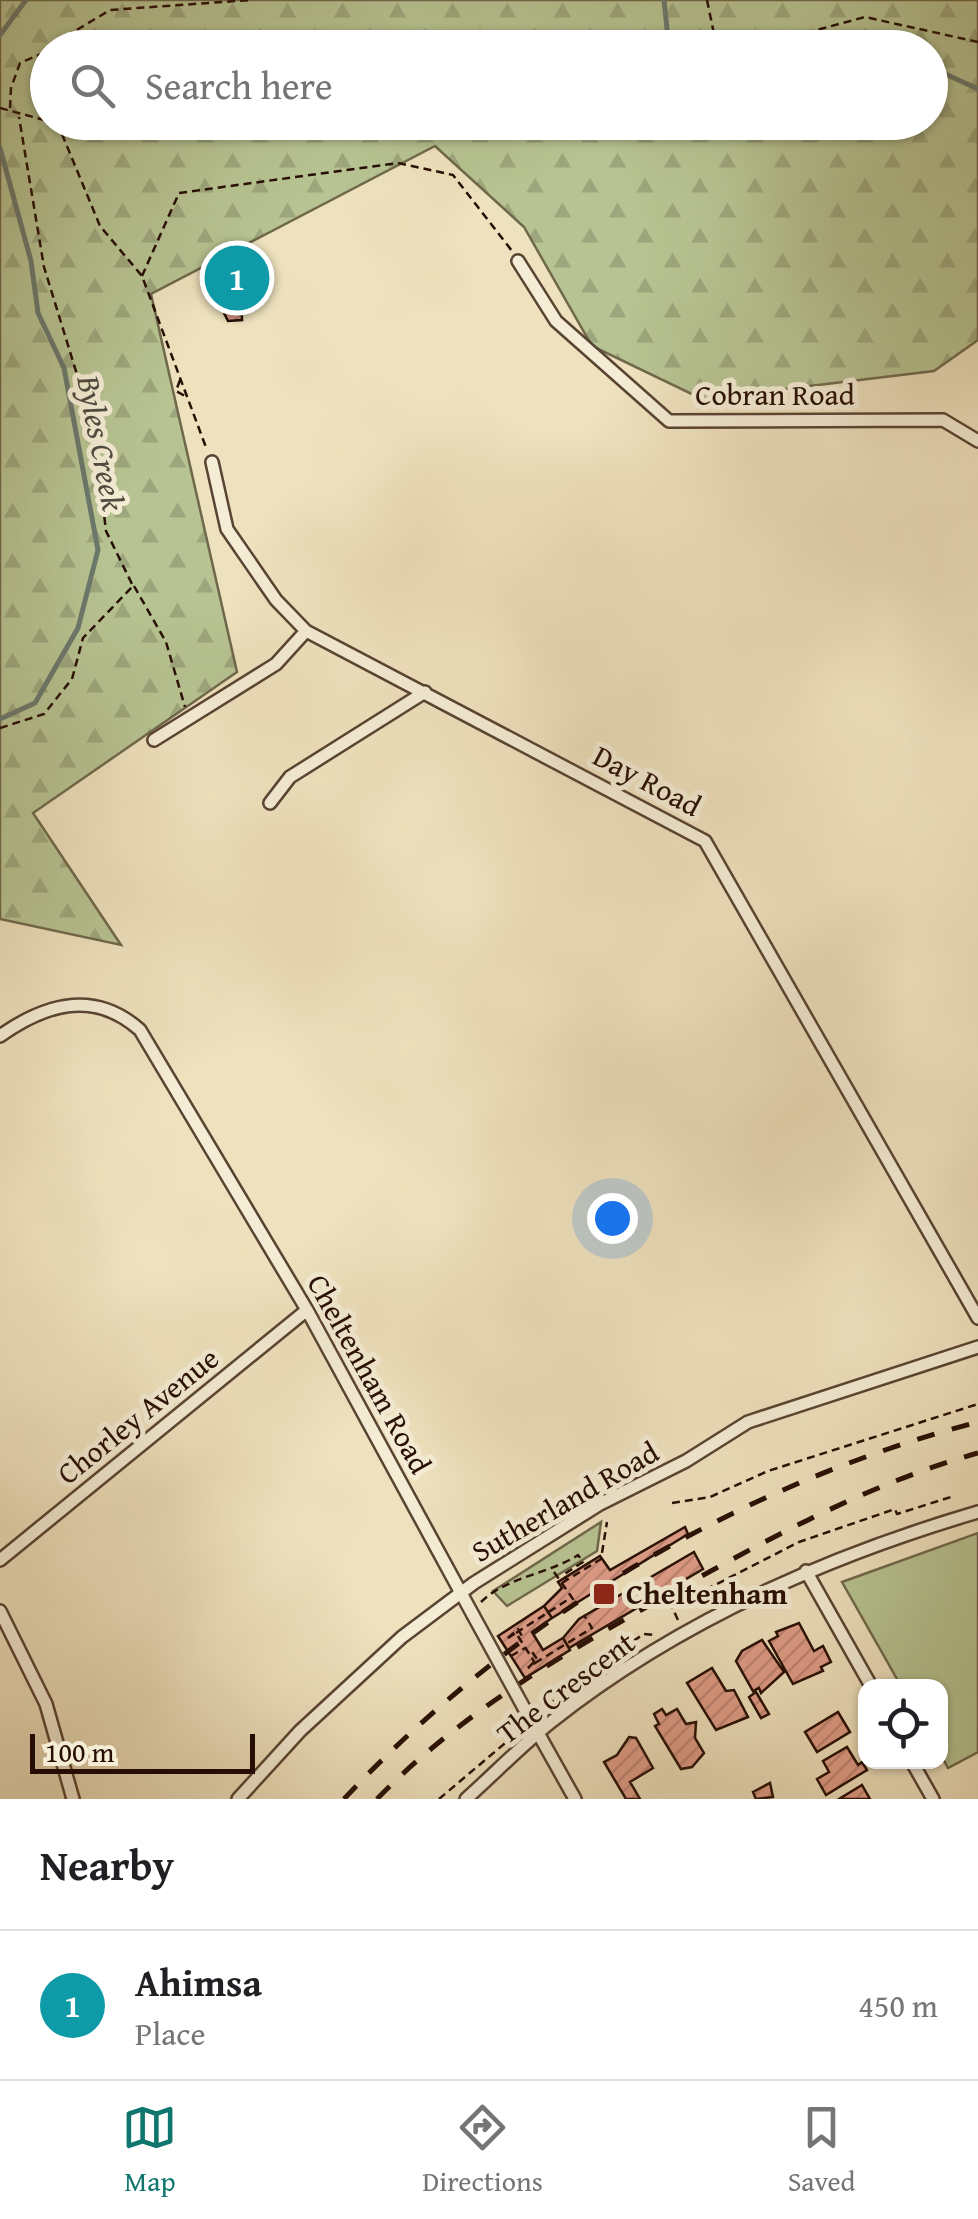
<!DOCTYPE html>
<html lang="en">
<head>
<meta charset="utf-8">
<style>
  :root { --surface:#fff; --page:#f6f6f6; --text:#202124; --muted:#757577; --line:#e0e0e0; --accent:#0f766e }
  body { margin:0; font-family:"Gentium Book Plus",serif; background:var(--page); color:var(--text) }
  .controls { position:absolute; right:30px; bottom:30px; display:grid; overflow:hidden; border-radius:20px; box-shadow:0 2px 8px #0004 }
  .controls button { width:90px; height:90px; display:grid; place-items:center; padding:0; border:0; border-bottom:2px solid var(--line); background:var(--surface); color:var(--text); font:50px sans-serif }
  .scale { position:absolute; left:30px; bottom:25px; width:225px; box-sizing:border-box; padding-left:10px; border:5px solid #270e04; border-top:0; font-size:28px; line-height:35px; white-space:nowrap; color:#270e04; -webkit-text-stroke:8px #f4ecd4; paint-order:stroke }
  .you { position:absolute; left:612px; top:1218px; width:35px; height:35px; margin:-25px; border:8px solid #fff; border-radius:50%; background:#1a73e8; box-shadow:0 0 0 15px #1a73e833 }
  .badge { display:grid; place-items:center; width:65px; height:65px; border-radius:50%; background:var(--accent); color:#fff; font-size:32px; font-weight:700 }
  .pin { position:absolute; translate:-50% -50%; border:5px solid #fff; box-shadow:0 2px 10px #0006 }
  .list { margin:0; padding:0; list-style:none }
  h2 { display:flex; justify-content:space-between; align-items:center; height:130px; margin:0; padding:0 40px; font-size:42px }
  h2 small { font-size:32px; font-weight:400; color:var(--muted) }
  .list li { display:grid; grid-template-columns:65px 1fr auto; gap:30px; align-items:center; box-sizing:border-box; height:150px; padding:0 40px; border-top:2px solid var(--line) }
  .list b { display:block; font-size:38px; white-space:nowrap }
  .list p { margin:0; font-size:32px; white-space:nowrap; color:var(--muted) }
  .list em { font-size:32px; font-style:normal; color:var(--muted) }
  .icon { flex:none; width:55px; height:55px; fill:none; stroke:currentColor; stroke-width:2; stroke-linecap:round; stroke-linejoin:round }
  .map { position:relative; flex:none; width:978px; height:1799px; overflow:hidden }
  .search { position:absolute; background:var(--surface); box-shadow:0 2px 8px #0004; left:30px; right:30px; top:30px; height:110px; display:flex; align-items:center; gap:25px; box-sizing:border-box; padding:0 35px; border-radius:55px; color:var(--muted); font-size:38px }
  .sheet { height:280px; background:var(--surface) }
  nav { display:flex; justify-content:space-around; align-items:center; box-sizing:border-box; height:140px; border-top:2px solid var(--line); background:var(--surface); font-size:28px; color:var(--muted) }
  nav a { display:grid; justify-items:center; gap:5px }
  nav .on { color:var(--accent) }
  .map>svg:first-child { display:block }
  .forest { fill:url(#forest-firs); stroke:#6f684b; stroke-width:2.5; fill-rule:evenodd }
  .park { fill:#b7c392; stroke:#6f684b; stroke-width:2.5 }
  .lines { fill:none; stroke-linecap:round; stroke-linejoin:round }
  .stream { stroke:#6b786c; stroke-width:5 }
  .building { fill:url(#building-hatch); stroke:#270e04; stroke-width:2.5 }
  .street-casing { stroke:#594332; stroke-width:16 }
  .path { stroke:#270e04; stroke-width:2.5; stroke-dasharray:8 5; stroke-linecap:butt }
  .street { stroke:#f4ecd4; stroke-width:11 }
  .rail { stroke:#270e04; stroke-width:5; stroke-dasharray:18 18; stroke-linecap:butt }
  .street-bridge-casing { stroke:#594332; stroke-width:16; stroke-linecap:butt }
  .path-bridge { stroke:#270e04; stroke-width:2.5; stroke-dasharray:8 5; stroke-linecap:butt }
  .street-bridge { stroke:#f4ecd4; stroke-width:11 }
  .poi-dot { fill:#8f2418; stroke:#f4ecd4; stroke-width:4 }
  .labels { text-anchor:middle; stroke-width:10; stroke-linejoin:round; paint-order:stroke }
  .street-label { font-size:30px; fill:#270e04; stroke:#f4ecd4 }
  .poi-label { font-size:30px; font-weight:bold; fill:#270e04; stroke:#f4ecd4; text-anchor:start }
  .water-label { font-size:32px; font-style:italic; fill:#4f4c41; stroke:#f4ecd4 }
</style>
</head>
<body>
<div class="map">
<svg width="978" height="1799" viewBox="0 0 978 1799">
  <defs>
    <pattern id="forest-firs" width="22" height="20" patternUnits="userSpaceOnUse" patternTransform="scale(2.5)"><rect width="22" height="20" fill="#b7c392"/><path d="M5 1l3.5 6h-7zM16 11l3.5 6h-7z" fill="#9da67c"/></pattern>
    <pattern id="building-hatch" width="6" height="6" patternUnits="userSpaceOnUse" patternTransform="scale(2.5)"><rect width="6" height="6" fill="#df9c87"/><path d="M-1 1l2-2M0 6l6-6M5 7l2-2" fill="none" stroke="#bf8573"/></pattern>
  </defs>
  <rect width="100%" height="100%" fill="#eee1bd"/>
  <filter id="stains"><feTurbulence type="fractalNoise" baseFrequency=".002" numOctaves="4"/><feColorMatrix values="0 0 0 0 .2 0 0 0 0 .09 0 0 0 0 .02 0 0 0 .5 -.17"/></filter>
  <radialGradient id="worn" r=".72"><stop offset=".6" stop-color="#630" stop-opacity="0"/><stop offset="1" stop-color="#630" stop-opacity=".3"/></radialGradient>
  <path class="forest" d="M0,0H978V340L934,371L702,399L592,346L524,227L435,146L151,294L237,672L33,813L121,945L0,919ZM48,48H930V122H48Z"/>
  <path class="park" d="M601,1522L597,1551L507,1606L493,1591Z
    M978,1533V1752L948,1768L941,1755L940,1686H901L842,1582Z"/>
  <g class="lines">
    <path class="stream" d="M664,0L669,48
      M0,35L26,0
      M930,67L978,89
      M0,148L31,261L38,313L64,368L98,550L78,628L35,703L0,719"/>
  </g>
  <path class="building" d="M232,261L252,268L242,295L223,288Z
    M230,298H241L242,320L228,321L224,313V302L230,307Z
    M685,1527L688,1534L552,1618L544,1606L562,1588L558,1582L600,1556L610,1570Z
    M694,1552L703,1569L569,1648L563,1638L579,1619Z
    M544,1606L552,1618L532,1632L543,1650L563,1638L570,1650L525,1678L498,1636Z
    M799,1623L814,1651L823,1646L831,1662L821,1667L823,1671L793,1684L769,1641L778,1636L776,1632Z
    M762,1640L784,1672L761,1693L759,1688L753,1691L736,1661L742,1651Z
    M712,1668L726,1691L734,1690L748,1717L716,1730L687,1683Z
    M756,1692L769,1714L761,1718L749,1697Z
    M662,1709L666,1715L677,1709L686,1724L696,1722L695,1738L704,1753L692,1767L681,1769L655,1726L659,1724L654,1714Z
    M838,1712L850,1732L817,1752L805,1732Z
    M629,1737L636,1738L653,1768L630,1782L640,1799H626L604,1762L617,1755Z
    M847,1747L858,1765L862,1762L867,1770L826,1795L817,1779L829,1772L823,1761Z
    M770,1783L773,1797L756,1799L753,1792Z
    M862,1785L870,1799H839Z"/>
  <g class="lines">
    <defs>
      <path id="street" d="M518,261L556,321L669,421L943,420L978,441
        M212,462L227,529L276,600L306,631L705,841L978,1318
        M154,740L276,664L306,631
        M270,803L290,777L425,692
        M0,1036C45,1004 94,989 140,1030L307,1310L473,1615
        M0,1560L307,1310
        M806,1571L871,1686
        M0,1611L46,1704L73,1799
        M524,1708L575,1799
        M912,1762L933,1799
        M238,1799L300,1731L402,1637L474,1583L600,1504L686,1461L748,1422L978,1347
        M466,1799C494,1774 521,1746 551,1722C677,1622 825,1557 978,1512"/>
    </defs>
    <use href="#street" class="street-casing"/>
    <path class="path" d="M707,0L714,34L757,46L865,17L978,42
      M60,48L65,37L110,10L250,0
      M0,108L48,121
      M10,108L11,88L20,63L48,51
      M57,122L100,226L142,276L207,450
      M142,276L179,193L398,163L453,175L512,251
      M180,380L176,391L185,396
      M134,586L166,642L185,707
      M0,728L44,714L72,679L83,638L133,586L106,531L94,430L44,267L19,117
      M672,1503L710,1497L768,1471L978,1404
      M554,1572L575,1602
      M562,1583L601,1559L607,1522
      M481,1602C506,1577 549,1574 578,1555L583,1562L563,1575L567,1580
      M678,1620L672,1607L799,1542L895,1509L897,1514L954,1496
      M516,1633L572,1597
      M508,1638L518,1629L522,1636
      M511,1656L525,1648
      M535,1663L592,1628L584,1615
      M528,1668L537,1659L530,1649
      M572,1687L576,1678L644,1634L655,1635
      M539,1706L554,1701
      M439,1799L510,1739"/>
    <use href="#street" class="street"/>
    <path class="rail" d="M344,1799C512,1619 740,1484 978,1422
      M377,1799C461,1712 570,1650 675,1591C771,1537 871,1483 978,1453"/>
    <defs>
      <path id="street-bridge" d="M473,1615L524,1708"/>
    </defs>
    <use href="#street-bridge" class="street-bridge-casing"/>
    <path class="path-bridge" d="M508,1638L516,1633L535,1663L528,1668"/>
    <use href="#street-bridge" class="street-bridge"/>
  </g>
  <rect class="poi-dot" x="592" y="1582" width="24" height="24" rx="5"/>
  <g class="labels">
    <g class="street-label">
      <text x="775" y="405">Cobran Road</text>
      <text transform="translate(647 781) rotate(28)" y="10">Day Road</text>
      <text transform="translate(369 1374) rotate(61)" y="10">Cheltenham Road</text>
      <text transform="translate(138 1416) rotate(-39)" y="10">Chorley Avenue</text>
      <text transform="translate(565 1502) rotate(-30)" y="10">Sutherland Road</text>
      <text transform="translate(566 1688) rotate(-37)" y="10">The Crescent</text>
    </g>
    <g class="poi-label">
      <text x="626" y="1604">Cheltenham</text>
    </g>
    <g class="water-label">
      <text transform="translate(101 443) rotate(79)" y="11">Byles Creek</text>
    </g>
  </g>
  <rect width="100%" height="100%" filter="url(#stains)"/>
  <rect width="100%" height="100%" fill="url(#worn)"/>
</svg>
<div class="controls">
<button><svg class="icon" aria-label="locate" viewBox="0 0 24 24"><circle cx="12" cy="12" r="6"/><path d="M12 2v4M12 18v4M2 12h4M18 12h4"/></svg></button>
</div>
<div class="scale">100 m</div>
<div class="you"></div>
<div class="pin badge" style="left:237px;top:278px;background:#0f9aa8">1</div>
<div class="search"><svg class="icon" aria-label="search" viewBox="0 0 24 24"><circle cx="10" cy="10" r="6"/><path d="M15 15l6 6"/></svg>Search here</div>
</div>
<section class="sheet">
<h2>Nearby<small></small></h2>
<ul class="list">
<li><span class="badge" style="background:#0f9aa8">1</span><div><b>Ahimsa</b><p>Place</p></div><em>450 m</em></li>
</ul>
</section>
<nav>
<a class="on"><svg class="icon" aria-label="map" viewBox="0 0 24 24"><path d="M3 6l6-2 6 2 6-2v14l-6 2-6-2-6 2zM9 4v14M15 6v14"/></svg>Map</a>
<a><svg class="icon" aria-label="directions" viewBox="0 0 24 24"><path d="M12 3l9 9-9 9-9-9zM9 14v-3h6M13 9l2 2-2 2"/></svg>Directions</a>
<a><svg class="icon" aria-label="saved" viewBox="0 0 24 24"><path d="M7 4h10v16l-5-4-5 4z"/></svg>Saved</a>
</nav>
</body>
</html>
